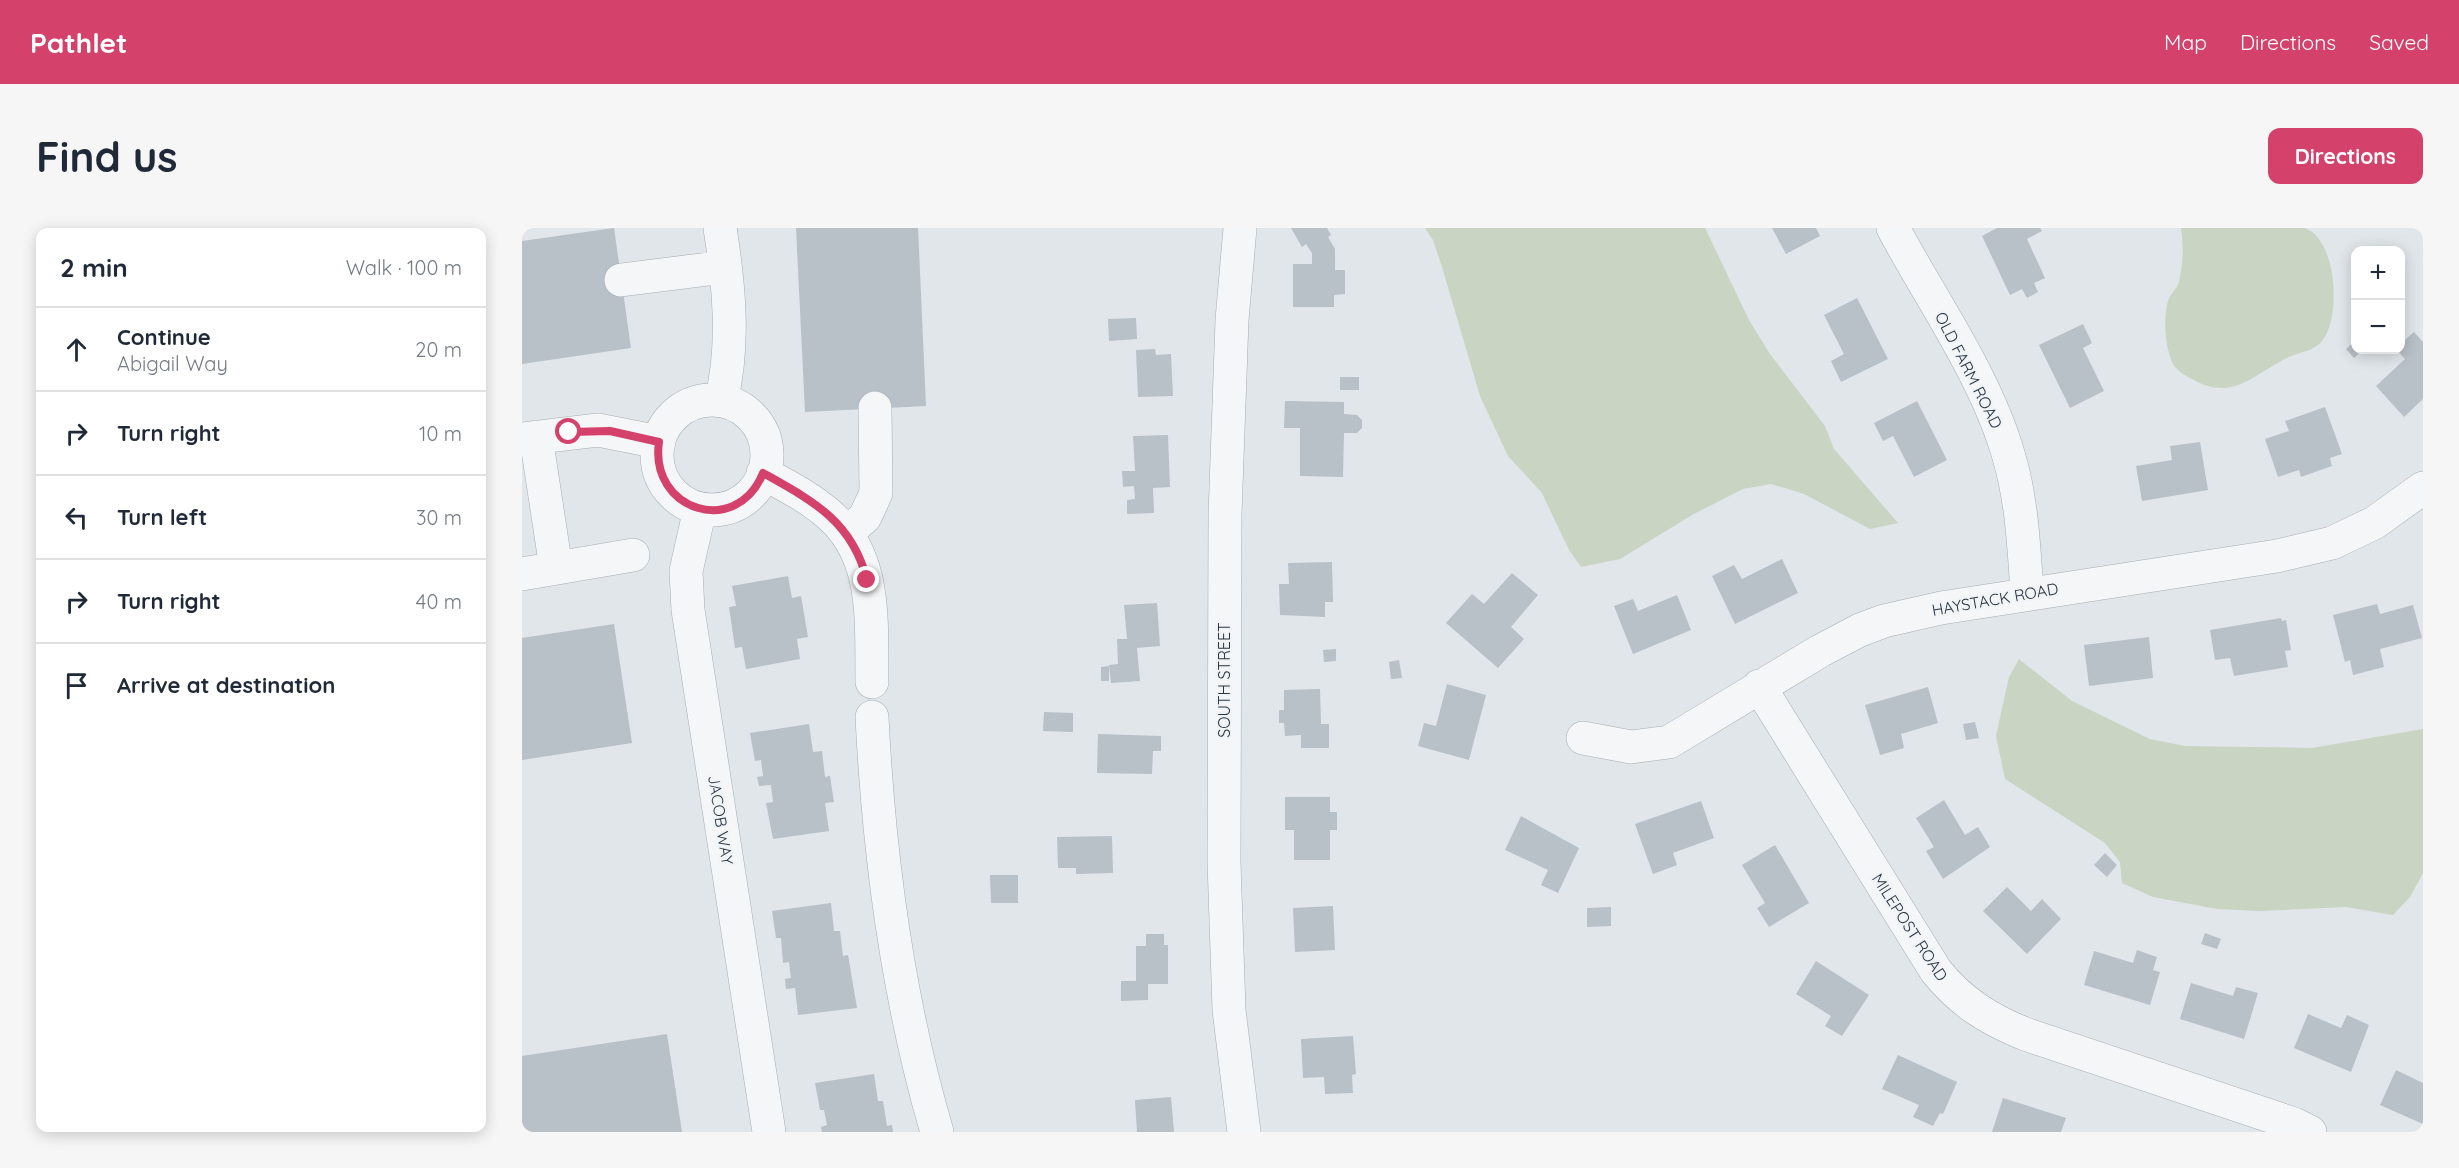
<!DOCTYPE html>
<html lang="en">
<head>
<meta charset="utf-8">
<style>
  :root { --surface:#fff; --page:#f6f6f7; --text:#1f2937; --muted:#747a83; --line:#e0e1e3; --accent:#d4416b }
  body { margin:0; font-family:Quicksand,sans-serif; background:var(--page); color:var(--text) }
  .controls { position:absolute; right:18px; top:18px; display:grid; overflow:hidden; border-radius:12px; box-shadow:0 3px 15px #0003 }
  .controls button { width:54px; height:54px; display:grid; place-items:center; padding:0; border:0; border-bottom:2px solid var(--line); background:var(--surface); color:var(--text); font:30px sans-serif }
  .stop { position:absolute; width:18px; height:18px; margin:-14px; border:4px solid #d4416b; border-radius:50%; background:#fff }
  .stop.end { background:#d4416b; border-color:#fff; box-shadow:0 2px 6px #0008 }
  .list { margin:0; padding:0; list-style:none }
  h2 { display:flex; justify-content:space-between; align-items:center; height:78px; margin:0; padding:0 24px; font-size:26px }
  h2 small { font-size:20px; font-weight:400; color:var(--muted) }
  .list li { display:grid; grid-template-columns:39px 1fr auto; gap:18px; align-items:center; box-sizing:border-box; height:84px; padding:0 24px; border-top:2px solid var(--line) }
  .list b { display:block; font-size:22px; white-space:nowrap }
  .list p { margin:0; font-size:20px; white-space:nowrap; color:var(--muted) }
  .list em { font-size:20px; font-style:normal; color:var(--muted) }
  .icon { flex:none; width:33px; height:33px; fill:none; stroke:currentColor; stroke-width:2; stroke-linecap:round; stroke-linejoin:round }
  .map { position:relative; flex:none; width:1901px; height:904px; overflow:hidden; border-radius:12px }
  header { display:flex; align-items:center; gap:36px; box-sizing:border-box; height:84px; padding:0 30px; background:var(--accent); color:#fff }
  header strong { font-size:28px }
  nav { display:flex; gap:33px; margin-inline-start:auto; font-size:21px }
  .intro { display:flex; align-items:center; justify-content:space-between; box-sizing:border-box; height:144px; padding:0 36px }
  h1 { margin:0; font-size:42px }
  .button { padding:15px 27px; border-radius:12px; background:var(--accent); color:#fff; font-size:21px; font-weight:700 }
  main { display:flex; gap:36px; padding:0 36px }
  aside { flex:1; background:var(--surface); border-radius:12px; box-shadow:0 3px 15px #0003 }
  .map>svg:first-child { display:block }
  .green { fill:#c9d4c2 }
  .building { fill:#b8c0c8 }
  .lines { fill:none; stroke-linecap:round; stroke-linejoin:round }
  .minor-casing { stroke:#a6adb5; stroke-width:34 }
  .minor { stroke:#f4f6f8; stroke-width:33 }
  .route { stroke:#d4416b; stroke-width:8 }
  .labels { text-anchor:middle; stroke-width:4.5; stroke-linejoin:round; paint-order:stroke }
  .street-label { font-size:16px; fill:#283543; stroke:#f1f4f7 }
</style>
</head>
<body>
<header>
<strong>Pathlet</strong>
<nav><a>Map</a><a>Directions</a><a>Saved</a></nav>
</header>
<div class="intro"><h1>Find us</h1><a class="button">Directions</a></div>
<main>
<aside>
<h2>2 min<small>Walk · 100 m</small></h2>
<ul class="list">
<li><svg class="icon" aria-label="ahead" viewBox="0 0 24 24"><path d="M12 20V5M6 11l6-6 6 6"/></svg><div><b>Continue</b><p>Abigail Way</p></div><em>20 m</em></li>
<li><svg class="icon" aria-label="right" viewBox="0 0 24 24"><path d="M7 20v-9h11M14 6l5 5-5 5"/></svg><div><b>Turn right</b></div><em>10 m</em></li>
<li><svg class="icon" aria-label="left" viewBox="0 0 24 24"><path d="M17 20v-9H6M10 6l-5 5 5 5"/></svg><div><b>Turn left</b></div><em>30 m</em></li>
<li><svg class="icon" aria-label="right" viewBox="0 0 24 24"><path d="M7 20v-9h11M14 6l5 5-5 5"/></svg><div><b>Turn right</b></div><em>40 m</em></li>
<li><svg class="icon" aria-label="arrive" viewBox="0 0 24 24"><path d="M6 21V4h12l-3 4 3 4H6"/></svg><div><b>Arrive at destination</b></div></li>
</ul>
</aside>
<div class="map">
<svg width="1901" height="904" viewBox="0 0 1901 904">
  <rect width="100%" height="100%" fill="#e1e6ea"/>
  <path class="green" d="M903,0H1183L1227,92L1248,126L1303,198L1312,221L1376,295L1348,301L1282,266L1249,256L1221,261L1170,287L1098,331L1059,339L1047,322L1020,265L986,228L958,168L920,39L911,12Z
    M1659,0C1690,0 1720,0 1750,0C1760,0 1773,0 1782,0C1816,9 1821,98 1796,117C1789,123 1776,125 1767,129C1733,145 1711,174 1672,152C1664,148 1656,144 1651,136C1643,120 1641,90 1646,73C1648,66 1655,61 1657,54C1661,35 1662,19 1659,0Z
    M1497,431L1550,473L1628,511L1663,518L1790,520L1901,501V645L1888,669L1871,687L1824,679L1739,683L1695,681L1631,669L1600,655L1598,634L1583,615L1483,551L1474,508L1487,449Z"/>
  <path class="building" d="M92,0L109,120L0,136V13Z
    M274,0H396L404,178L283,184Z
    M769,0H805L809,7L806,9L813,21V42H823V66L812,67V79H771V36H790V25L784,16L780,19Z
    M1250,0H1294L1298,8L1264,26Z
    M1475,0H1518L1520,3L1505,11L1523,50L1512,55L1516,64L1505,70L1500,61L1488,67L1460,8Z
    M1335,70L1366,131L1319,154L1309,133L1322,126L1302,87Z
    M614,90L615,111L587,113L586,91Z
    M1561,96L1570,115L1561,120L1582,163L1548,180L1517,117Z
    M1892,104L1901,114V171L1882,189L1854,158L1883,131L1875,122H1878V116Z
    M1834,112V122H1841L1832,130L1824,121Z
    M633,121L634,127L649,126L651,168L616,169L614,122Z
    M818,149H837V162H818Z
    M763,173L822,174V186L835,187L840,192V200L835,205H822L821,249L778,248V200H762Z
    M1395,173L1425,232L1392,249L1371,208L1361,213L1352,195Z
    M1803,179L1820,226L1808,230L1810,238L1779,249L1777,242L1756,249L1743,211L1767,203L1763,193Z
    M646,207L648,259L631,260L632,285L605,286V272L613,271L612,258L601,259L600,243H613L611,208Z
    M1678,214L1686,262L1620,273L1614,238L1650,232L1648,218Z
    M1260,331L1276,365L1213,396L1190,348L1212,337L1220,351Z
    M810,334L811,374H803V389L758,387L757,356H767L766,335Z
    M990,345L1016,367L989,399L1002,411L976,440L924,395L950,366L962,376Z
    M266,348L270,370L279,368L286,409L275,411L278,431L224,441L220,419L213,420L207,379L214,378L210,358Z
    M1155,367L1169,402L1111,426L1092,378L1111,371L1116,383Z
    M635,375L638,418L615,420L618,453L589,455L587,437L596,436L595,411H605L602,377Z
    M1855,376L1858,386L1891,377L1900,410L1858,421L1862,439L1831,447L1828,432L1823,434L1811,387Z
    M1759,390L1760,393L1764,392L1769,422L1763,423L1766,439L1712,448L1708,430L1693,432L1688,402Z
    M92,396L110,515L0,532V410Z
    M1627,409L1631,450L1567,458L1562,417Z
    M814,421V433L802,434L801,422Z
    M877,432L880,450L869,451L867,434Z
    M587,438V453H579V439Z
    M925,456L964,467L947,532L896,518L902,495L914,498Z
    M1406,459L1416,495L1379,506L1382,520L1358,527L1343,477Z
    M798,461L799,496H807V520H779V507L763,508L762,495H757V482H762V462Z
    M522,484L551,485V504L521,503Z
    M1453,494L1457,510L1444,512L1441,496Z
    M287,496L291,524L300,523L303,549L308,548L312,574L303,575L307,603L251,611L244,575L251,574L249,557L237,558L235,549L241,548L239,532L233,533L228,505Z
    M576,506L639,508V523H631L630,546L575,545Z
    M763,569H808V584H815V602H808V632H772V602H763Z
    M1422,572L1443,607L1456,599L1468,619L1421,651L1404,623L1412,619L1394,590Z
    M1179,573L1192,610L1151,625L1155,637L1131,646L1113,596Z
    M999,588L1057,620L1036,665L1019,657L1026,642L983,622Z
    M590,608L591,645L554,646V640H536L535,609Z
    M1253,617L1287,675L1247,699L1235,680L1243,675L1220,637Z
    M1583,625L1595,637L1585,649L1572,637Z
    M468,647H496V675H469Z
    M1485,659L1509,683L1520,671L1539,691L1505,726L1461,683Z
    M309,675L312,703H318L321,728L326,727L335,780L276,787L273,760L264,761L263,751L269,750L267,734L261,735L259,710H254L250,683Z
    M811,678L813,722L773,724L771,680Z
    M1089,679V698L1065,699V680Z
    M1683,705L1699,711L1695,721L1679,716Z
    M624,706H642V717H646V756H626V772L599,773V753H614V718H624Z
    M1615,722L1635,729L1631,742L1638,744L1628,777L1562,757L1572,723L1611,735Z
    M1294,733L1347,767L1320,808L1303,798L1309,788L1274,766Z
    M1669,755L1711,768L1714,759L1736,765L1722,811L1658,791Z
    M1786,786L1819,800L1825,787L1847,797L1829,844L1772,820Z
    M145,806L160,904H0V828Z
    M831,808L834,846L830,847L831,865L803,866L802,849L781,850L779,811Z
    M1376,827L1435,854L1421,886L1418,885L1411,898L1391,889L1397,877L1360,861Z
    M1874,842L1901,855V896L1858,877Z
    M352,846L356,873H361L365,898L370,897L371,904H300L299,899L305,897L302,882H298L293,855Z
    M649,869L652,904H615L613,872Z
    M1481,870L1544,890L1539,904H1470Z"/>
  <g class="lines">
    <defs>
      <path id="minor" d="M198,0C207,57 213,117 199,173
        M718,0L710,92L703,287L702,634L707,782L722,904
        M1371,0C1410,73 1465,150 1487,229C1500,273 1502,320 1505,365
        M99,52L203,39
        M135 227a55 55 0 1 1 110 0a55 55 0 1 1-110 0Z
        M14,209L34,340
        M0,211L76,202L137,214
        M241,245C263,257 285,268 304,284C356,326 349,393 350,454
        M178,281L164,343L166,382L247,904
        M325,305L343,289L354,265L353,180
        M0,346L111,327
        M1237,458L1414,743C1439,774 1466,791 1503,806L1772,896L1788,904
        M350,489C357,630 375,768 415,904
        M1061,510L1109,519L1147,514L1298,423L1338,402L1362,393L1419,380L1755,328L1810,315L1852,295L1901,260"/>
    </defs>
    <use href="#minor" class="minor-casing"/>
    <use href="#minor" class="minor"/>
  </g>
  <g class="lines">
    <path class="route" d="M47,204L88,203L137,214C127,283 215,310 241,245C291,273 330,293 345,352"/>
  </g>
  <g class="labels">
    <g class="street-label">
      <text transform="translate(1447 142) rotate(63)" y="6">OLD FARM ROAD</text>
      <text transform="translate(1473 371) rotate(-10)" y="6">HAYSTACK ROAD</text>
      <text transform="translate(702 452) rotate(-90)" y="6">SOUTH STREET</text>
      <text transform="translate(199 592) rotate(81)" y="6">JACOB WAY</text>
      <text transform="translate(1388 699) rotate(57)" y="6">MILEPOST ROAD</text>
    </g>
  </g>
</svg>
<div class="controls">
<button>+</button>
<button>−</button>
</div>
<div class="stop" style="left:47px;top:204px"></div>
<div class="stop end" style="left:345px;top:352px"></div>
</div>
</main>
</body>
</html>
